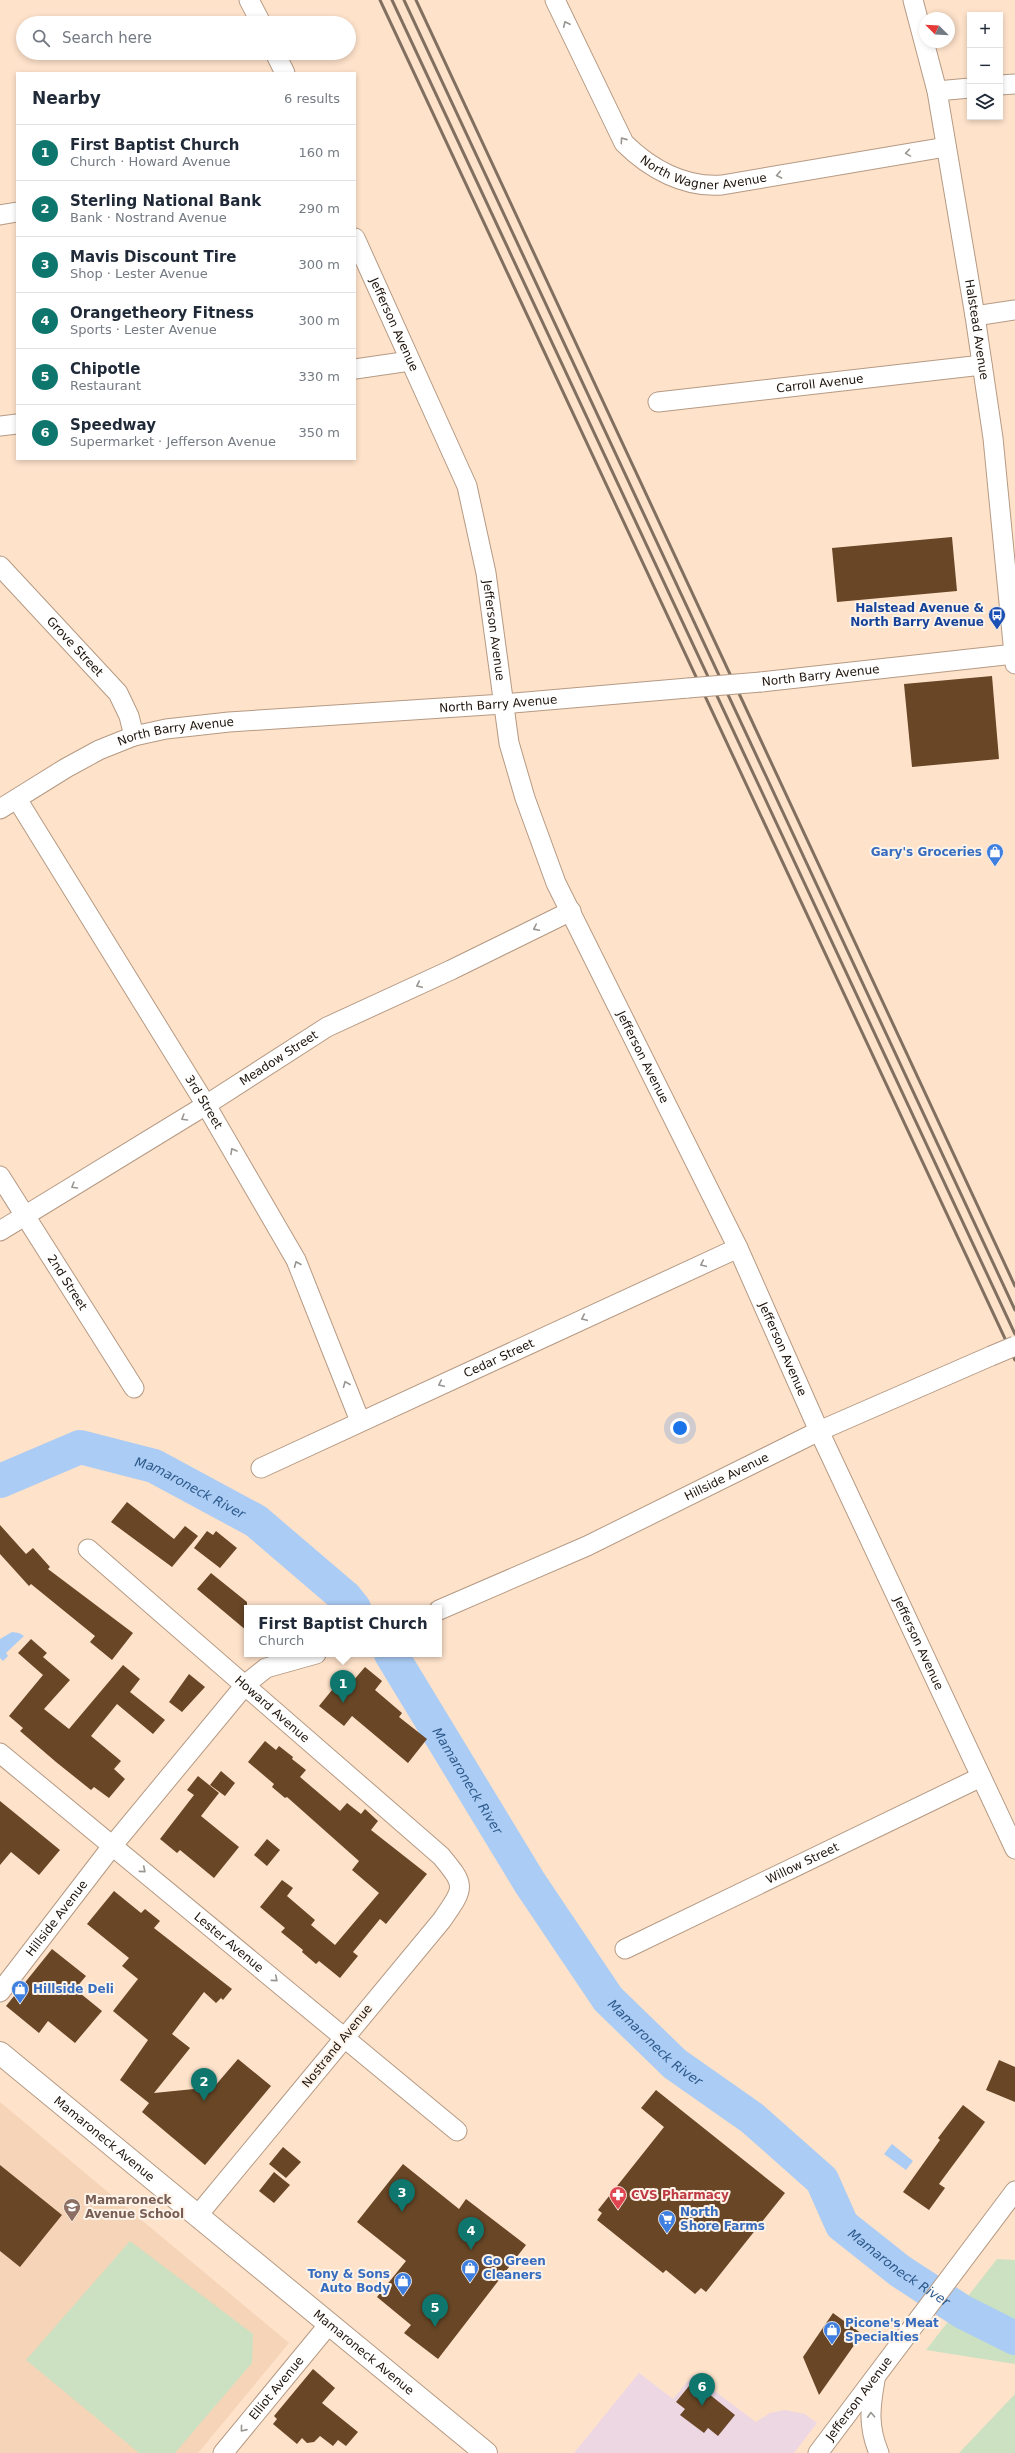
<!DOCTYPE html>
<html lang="en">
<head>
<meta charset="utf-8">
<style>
  :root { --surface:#fff; --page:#f6f6f7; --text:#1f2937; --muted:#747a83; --line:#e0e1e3; --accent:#0f766e }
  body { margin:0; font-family:"DejaVu Sans",sans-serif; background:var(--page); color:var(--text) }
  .controls { position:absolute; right:12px; top:12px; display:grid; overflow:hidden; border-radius:0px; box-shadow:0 2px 6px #0003 }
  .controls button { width:36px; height:36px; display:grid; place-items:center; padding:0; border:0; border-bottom:1px solid var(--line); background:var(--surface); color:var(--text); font:20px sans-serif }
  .compass { position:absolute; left:919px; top:12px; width:36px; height:36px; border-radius:50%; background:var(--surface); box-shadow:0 2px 6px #0003; rotate:294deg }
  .you { position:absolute; left:680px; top:1428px; width:14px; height:14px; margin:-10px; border:3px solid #fff; border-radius:50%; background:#1a73e8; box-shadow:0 0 0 6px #1a73e833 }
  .badge { display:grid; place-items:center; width:26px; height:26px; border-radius:50%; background:var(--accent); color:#fff; font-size:13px; font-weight:700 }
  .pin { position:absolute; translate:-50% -33px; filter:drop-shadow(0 1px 2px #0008) }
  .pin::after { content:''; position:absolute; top:21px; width:14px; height:12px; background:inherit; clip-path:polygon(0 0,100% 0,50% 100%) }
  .popup { position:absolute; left:244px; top:1605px; width:198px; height:52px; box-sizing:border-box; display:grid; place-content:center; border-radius:0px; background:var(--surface); filter:drop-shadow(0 1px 3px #0005); font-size:13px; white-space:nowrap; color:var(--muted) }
  .popup b { font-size:15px; color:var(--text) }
  .popup::after { content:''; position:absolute; left:50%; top:100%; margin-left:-8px; border:8px solid transparent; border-top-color:var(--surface) }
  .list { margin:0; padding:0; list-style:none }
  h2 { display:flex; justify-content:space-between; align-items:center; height:52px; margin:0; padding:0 16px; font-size:17px }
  h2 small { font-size:13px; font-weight:400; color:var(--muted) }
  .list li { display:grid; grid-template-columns:26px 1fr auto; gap:12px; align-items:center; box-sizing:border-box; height:56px; padding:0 16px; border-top:1px solid var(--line) }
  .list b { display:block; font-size:15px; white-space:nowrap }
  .list p { margin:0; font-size:13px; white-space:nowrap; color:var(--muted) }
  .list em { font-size:13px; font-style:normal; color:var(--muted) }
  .icon { flex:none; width:22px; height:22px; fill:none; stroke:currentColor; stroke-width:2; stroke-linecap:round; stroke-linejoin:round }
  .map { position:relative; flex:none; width:1015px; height:2453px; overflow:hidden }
  .search { position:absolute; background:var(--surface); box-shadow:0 2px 6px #0003; left:16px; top:16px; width:340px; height:44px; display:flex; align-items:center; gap:10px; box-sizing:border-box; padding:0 14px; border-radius:22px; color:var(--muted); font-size:15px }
  .panel { position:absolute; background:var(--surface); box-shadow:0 2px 6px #0003; left:16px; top:72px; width:340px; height:388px; border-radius:0px }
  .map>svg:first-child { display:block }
  .commercial { fill:#edd7e3 }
  .built { fill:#f6d4b7 }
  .green { fill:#cce0c2 }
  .water { fill:#abccf4 }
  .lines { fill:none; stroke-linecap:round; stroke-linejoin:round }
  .river { stroke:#abccf4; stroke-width:34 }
  .building { fill:#684626 }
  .minor-casing { stroke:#b59a84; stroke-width:21 }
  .major-casing { stroke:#b59a84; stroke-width:24 }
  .minor { stroke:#fff; stroke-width:19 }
  .major { stroke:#fff; stroke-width:22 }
  .rail { stroke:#816f60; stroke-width:3 }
  .minor-bridge-casing { stroke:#b59a84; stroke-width:21; stroke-linecap:butt }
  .minor-bridge { stroke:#fff; stroke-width:19 }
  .oneway { stroke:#999591 }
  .labels { text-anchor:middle; stroke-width:4; stroke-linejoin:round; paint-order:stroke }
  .street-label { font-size:12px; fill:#1d130b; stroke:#fef3e9 }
  .transit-label { font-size:12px; font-weight:bold; fill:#164399; stroke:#fef3e9; text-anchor:end }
  .shop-label { font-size:12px; font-weight:bold; fill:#366cbe; stroke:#fef3e9; text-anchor:start }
  .health-label { font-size:12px; font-weight:bold; fill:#be3a42; stroke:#fef3e9; text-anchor:start }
  .education-label { font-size:12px; font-weight:bold; fill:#785e54; stroke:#fef3e9; text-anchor:start }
  .water-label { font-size:13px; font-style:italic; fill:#2d5a8c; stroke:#fef3e9 }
</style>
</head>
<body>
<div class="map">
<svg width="1015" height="2453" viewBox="0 0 1015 2453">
  <rect width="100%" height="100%" fill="#fee2ca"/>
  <path class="commercial" d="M639,2373L673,2399L693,2375L756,2422L770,2413L785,2410L805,2414L817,2423L794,2453H574Z"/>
  <path class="built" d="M0,2102L289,2343L198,2453H0Z"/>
  <path class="green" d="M130,2241L253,2334L252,2363L175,2453H139L26,2360Z
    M997,2259L1015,2260V2364L926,2350Z
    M1015,2394V2453H959Z"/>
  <path class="water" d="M12,1632L19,1633L24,1636L6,1653L8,1656L3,1661L0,1658V1639Z
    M892,2144L913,2161L906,2170L884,2154Z"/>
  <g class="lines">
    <g class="river">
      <path id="s1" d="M0,1481L80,1447L154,1466L256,1521L346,1598L354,1608"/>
      <path id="s2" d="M391,1654L530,1883L608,1999L675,2064L752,2118L822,2180L842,2225L900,2271L963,2312L1015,2338"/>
    </g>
  </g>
  <path class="building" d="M952,537L957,591L837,602L832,548Z
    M992,676L999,759L912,767L904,684Z
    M127,1502L174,1539L185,1526L198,1536L172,1567L111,1522Z
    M0,1525L26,1554L33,1548L50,1567L48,1569L133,1633L112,1660L90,1642L95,1636L31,1584L29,1586L0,1554Z
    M207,1531L213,1535L216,1531L237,1548L220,1568L194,1548Z
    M211,1573L247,1602V1631L197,1589Z
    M31,1639L47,1653L43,1657L70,1680L44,1709L69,1729L123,1665L140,1679L130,1692L165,1720L153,1734L117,1704L91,1736L121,1761L114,1769L125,1779L109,1798L94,1787L91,1790L56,1762L20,1731L23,1728L9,1716L43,1675L18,1653Z
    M365,1667L382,1681L375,1690L402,1713L399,1717L427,1739L408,1763L352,1716L344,1726L319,1706L332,1690L340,1696Z
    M189,1674L205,1687L182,1712L169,1702Z
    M265,1741L276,1750L279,1746L293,1757L292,1759L306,1770L300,1777L340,1811L347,1803L361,1814L365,1809L378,1821L371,1830L427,1874L386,1924L380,1919L353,1952L358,1956L340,1978L319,1961L316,1964L302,1952L303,1950L281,1932L285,1928L260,1907L282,1880L293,1888L287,1896L315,1920L311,1925L335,1945L379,1893L352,1870L359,1861L287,1797L285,1798L272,1787L274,1784L248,1762Z
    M221,1771L235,1783L225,1796L210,1785Z
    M198,1776L219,1793L201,1816L239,1847L214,1878L180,1850L177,1853L160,1839L194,1795L187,1790Z
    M0,1801L60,1850L39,1875L11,1852L0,1865Z
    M267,1839L280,1850L267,1866L254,1855Z
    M114,1891L141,1913L145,1909L160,1921L154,1928L232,1989L223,2000L221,1998L216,2003L204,1992L172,2034L190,2048L154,2093L214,2087L238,2059L271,2086L205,2165L142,2112L149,2103L120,2080L148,2040L113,2011L138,1979L122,1966L129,1958L87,1924Z
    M52,1949L86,1976L75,1989L102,2011L75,2043L48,2021L39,2033L6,2006Z
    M999,2060L1015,2067V2102L986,2090Z
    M656,2090L785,2193L706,2292L701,2288L695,2294L666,2270L663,2273L597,2220L602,2213L598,2210L664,2127L641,2108Z
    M963,2105L985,2122L939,2184L945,2188L929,2210L903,2192L940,2140L938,2138Z
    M283,2147L301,2162L286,2178L269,2164Z
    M403,2164L459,2209L466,2199L526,2245L438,2359L404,2333L411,2325L377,2297L406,2261L357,2222Z
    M0,2165L62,2215L20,2267L0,2251Z
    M274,2172L290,2185L274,2203L259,2191Z
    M833,2313L862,2334L819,2395L803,2357Z
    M313,2369L335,2388L322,2403L358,2432L346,2446L338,2440L333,2446L320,2436L314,2442L307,2443L302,2438L297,2444L273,2424L277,2419L274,2416Z
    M693,2381L735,2415L718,2436L708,2428L704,2433L680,2415L685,2409L676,2402Z"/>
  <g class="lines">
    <defs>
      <g id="minor">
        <path d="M249,0L261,23"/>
        <path id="s3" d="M555,0L624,143C650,169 685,188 722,185L946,147"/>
        <path id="s4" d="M913,0L937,91L975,316L993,438L1015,664"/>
        <path d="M275,53L285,73"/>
        <path d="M1000,85L1015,84"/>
        <path d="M937,91L970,88"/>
        <path d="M0,215L17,212"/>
        <path id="s5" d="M355,238L467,486L486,573L509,743L525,798L556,883L738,1248L819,1431L1015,1849"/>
        <path d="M975,316L1015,310"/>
        <path d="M355,369L410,361"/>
        <path id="s6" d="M658,402L982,365"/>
        <path d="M0,426L17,424"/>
        <path id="s7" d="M0,566L118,693L129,716L134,736"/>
        <path id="s8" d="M761,682L1015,654"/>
        <path id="s9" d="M17,799L206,1105L296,1260L360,1421"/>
        <path id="s10" d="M0,809L66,768L99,750L134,736L166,729L229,722L503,704L688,688"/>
        <path id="s11" d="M0,1176L134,1388"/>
        <path id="s12" d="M0,1231L206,1105L327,1027L451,970L571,911"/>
        <path id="s13" d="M261,1468L738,1248"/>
        <path id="s14" d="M88,1549L441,1856C466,1886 465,1887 442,1920L198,2215"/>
        <path id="s15" d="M439,1610L587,1546L819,1431L991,1356"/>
        <path id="s16" d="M0,1753L457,2131"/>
        <path id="s17" d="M625,1949L981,1777"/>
        <path id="s18" d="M0,1992L113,1845L246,1684L266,1668L316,1654"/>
        <path d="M875,2380C870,2408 868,2427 879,2453"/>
        <path id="s19" d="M223,2453L330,2323"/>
        <path id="s20" d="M818,2453L1015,2191"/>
      </g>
      <g id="major">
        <path id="s21" d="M0,2053L486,2453"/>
      </g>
    </defs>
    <use href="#minor" class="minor-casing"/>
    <use href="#major" class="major-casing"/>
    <use href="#minor" class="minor"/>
    <use href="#major" class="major"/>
    <path class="rail" d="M380,0L1015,1360
      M392,0L1015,1334
      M404,0L1015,1310
      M416,0L1015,1286"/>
    <defs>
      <path id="minor-bridge" d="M688,688L761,682
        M991,1356L1015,1346"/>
    </defs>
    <use href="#minor-bridge" class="minor-bridge-casing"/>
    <use href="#minor-bridge" class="minor-bridge"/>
  </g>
  <defs><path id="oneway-chevron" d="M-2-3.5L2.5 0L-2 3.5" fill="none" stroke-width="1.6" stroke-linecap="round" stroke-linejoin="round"/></defs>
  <g class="oneway">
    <use href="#oneway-chevron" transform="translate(566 24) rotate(-115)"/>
    <use href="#oneway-chevron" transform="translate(623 140) rotate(-125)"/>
    <use href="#oneway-chevron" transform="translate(908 153) rotate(171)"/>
    <use href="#oneway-chevron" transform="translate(779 175) rotate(169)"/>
    <use href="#oneway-chevron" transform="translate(536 928) rotate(154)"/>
    <use href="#oneway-chevron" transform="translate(419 985) rotate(155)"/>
    <use href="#oneway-chevron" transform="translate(184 1118) rotate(149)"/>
    <use href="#oneway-chevron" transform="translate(233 1151) rotate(-120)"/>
    <use href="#oneway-chevron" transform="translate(74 1186) rotate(149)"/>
    <use href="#oneway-chevron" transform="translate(297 1264) rotate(-113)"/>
    <use href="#oneway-chevron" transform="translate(703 1264) rotate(155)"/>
    <use href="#oneway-chevron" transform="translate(584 1318) rotate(155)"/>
    <use href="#oneway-chevron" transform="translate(346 1384) rotate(-112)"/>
    <use href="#oneway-chevron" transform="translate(441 1384) rotate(155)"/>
    <use href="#oneway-chevron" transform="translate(143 1870) rotate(40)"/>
    <use href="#oneway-chevron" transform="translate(275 1979) rotate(40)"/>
    <use href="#oneway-chevron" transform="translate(871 2415) rotate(-93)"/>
    <use href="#oneway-chevron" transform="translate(243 2429) rotate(129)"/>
  </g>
  <defs>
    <symbol id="bus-pin" viewBox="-11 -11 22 30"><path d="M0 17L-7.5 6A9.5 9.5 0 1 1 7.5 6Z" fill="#1a4fb4" stroke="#fef3e9"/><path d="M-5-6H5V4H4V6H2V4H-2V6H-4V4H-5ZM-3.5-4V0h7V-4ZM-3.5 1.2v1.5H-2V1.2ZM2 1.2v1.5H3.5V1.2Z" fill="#fff"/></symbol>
    <symbol id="shop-pin" viewBox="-11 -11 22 30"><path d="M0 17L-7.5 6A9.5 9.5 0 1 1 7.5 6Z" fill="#3f7fe0" stroke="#fef3e9"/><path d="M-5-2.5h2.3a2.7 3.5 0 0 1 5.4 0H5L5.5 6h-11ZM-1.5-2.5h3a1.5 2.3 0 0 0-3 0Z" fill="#fff"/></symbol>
    <symbol id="pharmacy-pin" viewBox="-11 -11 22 30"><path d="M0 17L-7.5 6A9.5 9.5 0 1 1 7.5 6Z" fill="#e0444e" stroke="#fef3e9"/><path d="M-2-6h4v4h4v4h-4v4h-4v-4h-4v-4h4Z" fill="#fff"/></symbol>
    <symbol id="school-pin" viewBox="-11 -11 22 30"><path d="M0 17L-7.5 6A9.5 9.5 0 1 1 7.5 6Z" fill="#8d6e63" stroke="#fef3e9"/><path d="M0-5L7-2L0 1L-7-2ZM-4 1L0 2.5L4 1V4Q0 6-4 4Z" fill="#fff"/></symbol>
    <symbol id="supermarket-pin" viewBox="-11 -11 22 30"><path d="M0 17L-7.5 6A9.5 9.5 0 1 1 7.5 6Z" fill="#3f7fe0" stroke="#fef3e9"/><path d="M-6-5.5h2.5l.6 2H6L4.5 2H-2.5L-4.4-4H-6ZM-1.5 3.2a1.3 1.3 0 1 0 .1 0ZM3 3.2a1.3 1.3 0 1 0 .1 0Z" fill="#fff"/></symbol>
  </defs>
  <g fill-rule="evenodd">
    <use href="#bus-pin" x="987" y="605" width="20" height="27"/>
    <use href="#shop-pin" x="985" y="842" width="20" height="27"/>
    <use href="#shop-pin" x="10" y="1979" width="20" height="27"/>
    <use href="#pharmacy-pin" x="608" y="2185" width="20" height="27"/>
    <use href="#school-pin" x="62" y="2197" width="20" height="27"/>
    <use href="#supermarket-pin" x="657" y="2209" width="20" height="27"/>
    <use href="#shop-pin" x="460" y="2258" width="20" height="27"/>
    <use href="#shop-pin" x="393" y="2271" width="20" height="27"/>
    <use href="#shop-pin" x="822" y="2320" width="20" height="27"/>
  </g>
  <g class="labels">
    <g class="street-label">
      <text dy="4" stroke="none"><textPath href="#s3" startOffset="248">North Wagner Avenue</textPath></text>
      <text dy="4" stroke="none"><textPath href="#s5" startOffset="95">Jefferson Avenue</textPath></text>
      <text dy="4" stroke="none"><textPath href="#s4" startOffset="336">Halstead Avenue</textPath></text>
      <text dy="4" stroke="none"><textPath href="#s6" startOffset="163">Carroll Avenue</textPath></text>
      <text dy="4" stroke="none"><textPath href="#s5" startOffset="419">Jefferson Avenue</textPath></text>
      <text dy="4" stroke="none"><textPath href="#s7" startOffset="110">Grove Street</textPath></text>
      <text dy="4" stroke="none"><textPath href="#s8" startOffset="60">North Barry Avenue</textPath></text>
      <text dy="4" stroke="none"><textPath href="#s10" startOffset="519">North Barry Avenue</textPath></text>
      <text dy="4" stroke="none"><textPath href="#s10" startOffset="195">North Barry Avenue</textPath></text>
      <text dy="4" stroke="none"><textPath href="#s5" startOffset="875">Jefferson Avenue</textPath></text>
      <text dy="4" stroke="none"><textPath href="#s12" startOffset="328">Meadow Street</textPath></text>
      <text dy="4" stroke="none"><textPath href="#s9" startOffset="356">3rd Street</textPath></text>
      <text dy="4" stroke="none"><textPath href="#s11" startOffset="126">2nd Street</textPath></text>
      <text dy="4" stroke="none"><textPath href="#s5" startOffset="1199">Jefferson Avenue</textPath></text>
      <text dy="4" stroke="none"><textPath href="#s13" startOffset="262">Cedar Street</textPath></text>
      <text dy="4" stroke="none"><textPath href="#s15" startOffset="317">Hillside Avenue</textPath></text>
      <text dy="4" stroke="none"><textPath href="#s5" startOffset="1523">Jefferson Avenue</textPath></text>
      <text dy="4" stroke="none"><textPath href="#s14" startOffset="244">Howard Avenue</textPath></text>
      <text dy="4" stroke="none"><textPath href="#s17" startOffset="197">Willow Street</textPath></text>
      <text dy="4" stroke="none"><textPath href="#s18" startOffset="93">Hillside Avenue</textPath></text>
      <text dy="4" stroke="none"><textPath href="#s16" startOffset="297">Lester Avenue</textPath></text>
      <text transform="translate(337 2046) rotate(-51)" y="4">Nostrand Avenue</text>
      <text dy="4" stroke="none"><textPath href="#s21" startOffset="135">Mamaroneck Avenue</textPath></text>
      <text dy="4" stroke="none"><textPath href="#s21" startOffset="471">Mamaroneck Avenue</textPath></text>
      <text dy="4" stroke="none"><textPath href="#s19" startOffset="84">Elliot Avenue</textPath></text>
      <text dy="4" stroke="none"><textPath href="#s20" startOffset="68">Jefferson Avenue</textPath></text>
    </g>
    <g class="transit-label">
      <text x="984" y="612">Halstead Avenue &amp;<tspan x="984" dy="14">North Barry Avenue</tspan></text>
    </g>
    <g class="shop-label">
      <text x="982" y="856" text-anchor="end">Gary's Groceries</text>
      <text x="33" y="1993">Hillside Deli</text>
      <text x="680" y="2216">North<tspan x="680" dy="14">Shore Farms</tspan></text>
      <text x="483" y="2265">Go Green<tspan x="483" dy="14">Cleaners</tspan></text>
      <text x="390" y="2278" text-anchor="end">Tony &amp; Sons<tspan x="390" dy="14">Auto Body</tspan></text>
      <text x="845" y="2327">Picone's Meat<tspan x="845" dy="14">Specialties</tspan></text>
    </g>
    <g class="health-label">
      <text x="631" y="2199">CVS Pharmacy</text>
    </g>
    <g class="education-label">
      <text x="85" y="2204">Mamaroneck<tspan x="85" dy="14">Avenue School</tspan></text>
    </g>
    <g class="water-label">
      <text dy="5" stroke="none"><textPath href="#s1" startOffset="205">Mamaroneck River</textPath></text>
      <text dy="5" stroke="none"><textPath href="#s2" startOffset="148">Mamaroneck River</textPath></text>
      <text dy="5" stroke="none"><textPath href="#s2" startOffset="472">Mamaroneck River</textPath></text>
      <text dy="5" stroke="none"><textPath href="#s2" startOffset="809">Mamaroneck River</textPath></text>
    </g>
  </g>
</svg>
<div class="controls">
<button>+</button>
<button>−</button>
<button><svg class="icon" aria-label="layers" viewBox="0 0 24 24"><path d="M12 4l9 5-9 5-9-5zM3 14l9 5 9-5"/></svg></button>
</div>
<svg class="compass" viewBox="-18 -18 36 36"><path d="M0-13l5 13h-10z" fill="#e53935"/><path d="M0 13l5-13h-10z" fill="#747a83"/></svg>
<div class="you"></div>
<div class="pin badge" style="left:343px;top:1703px">1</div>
<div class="popup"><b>First Baptist Church</b>Church</div>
<div class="pin badge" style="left:204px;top:2101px">2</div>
<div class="pin badge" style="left:402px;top:2212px">3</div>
<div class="pin badge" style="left:471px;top:2250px">4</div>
<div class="pin badge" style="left:435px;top:2327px">5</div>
<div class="pin badge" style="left:702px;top:2406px">6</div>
<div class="search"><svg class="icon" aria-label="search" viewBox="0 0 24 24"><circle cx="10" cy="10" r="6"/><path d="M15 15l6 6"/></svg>Search here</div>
<section class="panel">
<h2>Nearby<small>6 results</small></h2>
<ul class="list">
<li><span class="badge">1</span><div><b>First Baptist Church</b><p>Church · Howard Avenue</p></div><em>160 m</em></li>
<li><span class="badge">2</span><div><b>Sterling National Bank</b><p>Bank · Nostrand Avenue</p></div><em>290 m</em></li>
<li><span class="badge">3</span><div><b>Mavis Discount Tire</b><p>Shop · Lester Avenue</p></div><em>300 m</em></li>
<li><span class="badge">4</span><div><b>Orangetheory Fitness</b><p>Sports · Lester Avenue</p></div><em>300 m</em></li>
<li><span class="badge">5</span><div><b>Chipotle</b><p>Restaurant</p></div><em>330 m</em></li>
<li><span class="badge">6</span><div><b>Speedway</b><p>Supermarket · Jefferson Avenue</p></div><em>350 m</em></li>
</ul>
</section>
</div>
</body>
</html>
